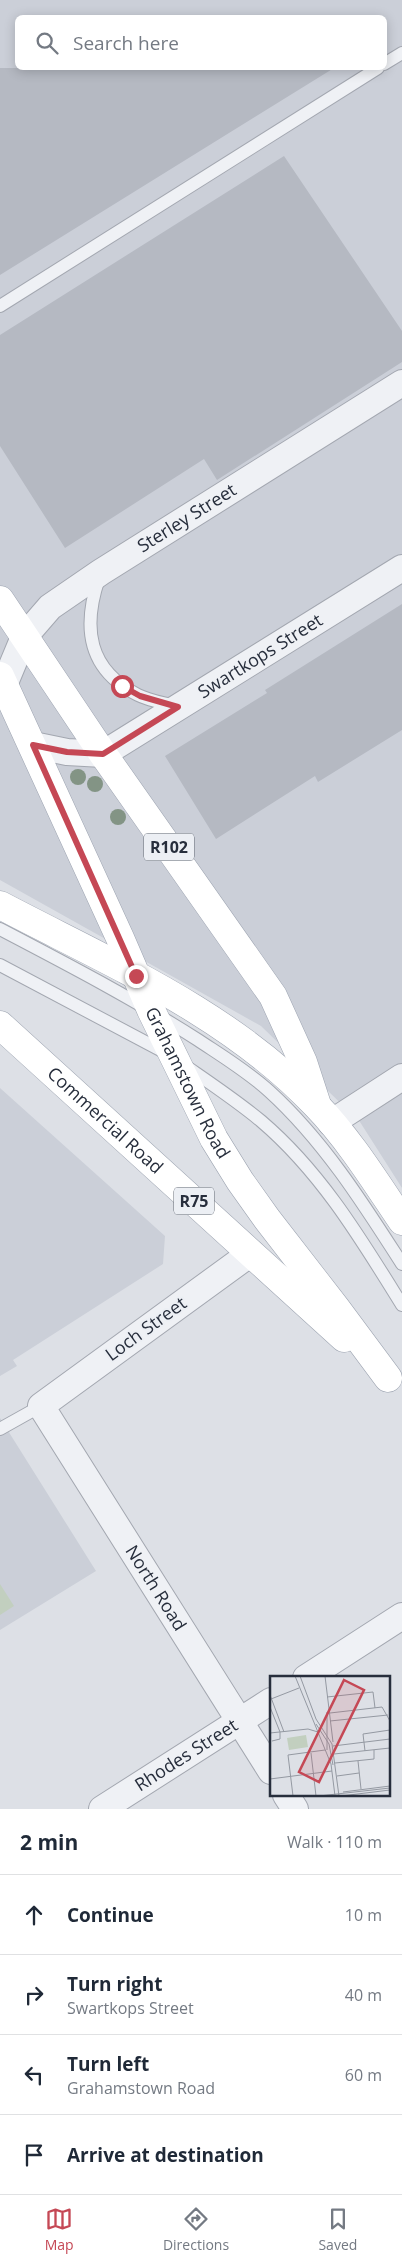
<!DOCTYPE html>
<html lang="en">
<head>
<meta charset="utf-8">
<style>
  :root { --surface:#fff; --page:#f2f2f3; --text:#1f2937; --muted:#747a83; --line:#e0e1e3; --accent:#c54855 }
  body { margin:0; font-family:"Open Sans",sans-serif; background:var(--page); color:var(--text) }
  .stop { position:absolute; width:15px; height:15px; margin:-11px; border:4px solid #c54855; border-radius:50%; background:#fff }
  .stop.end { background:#c54855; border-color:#fff; box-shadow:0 1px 5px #0008 }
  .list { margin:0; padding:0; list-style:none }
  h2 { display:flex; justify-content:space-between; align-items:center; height:65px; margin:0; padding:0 20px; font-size:21px }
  h2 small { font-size:16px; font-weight:400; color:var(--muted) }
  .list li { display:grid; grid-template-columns:32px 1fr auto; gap:15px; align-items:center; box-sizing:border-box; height:80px; padding:0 20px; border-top:1px solid var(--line) }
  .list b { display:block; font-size:19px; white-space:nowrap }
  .list p { margin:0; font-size:16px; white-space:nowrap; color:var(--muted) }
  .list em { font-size:16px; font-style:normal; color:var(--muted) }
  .icon { flex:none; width:28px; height:28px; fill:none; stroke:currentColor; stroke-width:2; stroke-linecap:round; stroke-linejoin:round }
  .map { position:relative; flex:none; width:402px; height:1809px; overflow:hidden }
  .search { position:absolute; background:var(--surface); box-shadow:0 2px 12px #0003; left:15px; right:15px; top:15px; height:55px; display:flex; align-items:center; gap:12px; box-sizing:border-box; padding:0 18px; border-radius:8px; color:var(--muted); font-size:19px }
  .sheet { height:385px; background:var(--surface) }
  nav { display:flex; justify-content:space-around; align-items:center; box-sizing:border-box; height:70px; border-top:1px solid var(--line); background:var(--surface); font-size:14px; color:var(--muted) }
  nav a { display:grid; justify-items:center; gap:2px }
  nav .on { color:var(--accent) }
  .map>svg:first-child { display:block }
  .built { fill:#cbcfd8; fill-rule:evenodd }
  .green { fill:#c2cfbf }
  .building { fill:#b5b9c2 }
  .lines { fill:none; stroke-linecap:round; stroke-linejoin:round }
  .service-casing { stroke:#a3a7b0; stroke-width:14 }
  .minor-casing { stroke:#a3a7b0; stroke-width:28 }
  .primary-casing { stroke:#9da4b1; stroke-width:29 }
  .service { stroke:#eff1f5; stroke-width:12 }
  .minor { stroke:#eff1f5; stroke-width:26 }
  .primary { stroke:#fff; stroke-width:28 }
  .tree { fill:#839485 }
  .route { stroke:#c54855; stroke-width:6 }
  .labels { text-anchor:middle; stroke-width:4; stroke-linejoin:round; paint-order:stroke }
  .shield { fill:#eceff4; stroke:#626873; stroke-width:1 }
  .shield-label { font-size:16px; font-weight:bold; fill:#272e3c }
  .street-label { font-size:18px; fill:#272e3c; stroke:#eceff4 }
  .inset-road { fill:none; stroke:#9499a2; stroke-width:1 }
  .view { fill:#c54855; fill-opacity:0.15; stroke:#c54855; stroke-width:2.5 }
  .inset-edge { fill:none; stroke:#272e3c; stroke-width:2.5 }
</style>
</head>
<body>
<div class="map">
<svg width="402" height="1809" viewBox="0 0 402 1809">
  <rect width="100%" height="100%" fill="#dde0e6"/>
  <path class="built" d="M0,0H402V1188L360,1122L261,1026L0,880ZM18,18H384V68H18Z
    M0,1088L165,1236L163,1264L13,1360L17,1366L0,1376Z
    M0,1418L96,1571L0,1630Z"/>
  <path class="green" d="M0,1584L14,1606L0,1615Z"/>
  <path class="building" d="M0,68H334L0,275Z
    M284,156L402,331V362L217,480L204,459L65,548L0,446V335Z
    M402,604V730L318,782L315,776L216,839L165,756L267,693L265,690Z"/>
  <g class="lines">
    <defs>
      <path id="service" d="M384,64L402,53
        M0,306L378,68
        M99,578C82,628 88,670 138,695C150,701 165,703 178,707
        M0,929C67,964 134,999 198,1040C222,1056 247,1071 269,1091C323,1140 363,1203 402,1264
        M0,965L168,1054
        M184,1065C210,1083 237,1101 261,1121C321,1172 361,1239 402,1305
        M0,1429L41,1406"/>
      <g id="minor">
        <path id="s1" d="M4,685L24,637L50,607L101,572L402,383"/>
        <path id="s2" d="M33,745L67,752L103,754L402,568"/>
        <path d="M331,1123L402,1077"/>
        <path id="s3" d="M251,1253L41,1406L271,1771"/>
        <path d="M306,1678L402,1616"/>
        <path d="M286,1795L295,1809"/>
        <path id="s4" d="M102,1809L271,1701"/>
      </g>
      <g id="primary">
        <path d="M0,600L103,754L273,996L303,1062L317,1105"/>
        <path id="s5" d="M0,676L120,938L151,1010L214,1139L240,1181L267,1219L336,1308L388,1378"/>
        <path d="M0,905C110,963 229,1013 316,1105C349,1139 375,1181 402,1221"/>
        <path id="s6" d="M0,1025L344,1338"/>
      </g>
    </defs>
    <use href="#service" class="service-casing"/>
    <use href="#minor" class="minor-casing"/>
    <use href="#primary" class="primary-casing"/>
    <use href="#service" class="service"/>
    <use href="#minor" class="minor"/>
    <use href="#primary" class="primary"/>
  </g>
  <g class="tree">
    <circle cx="78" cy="777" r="8"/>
    <circle cx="95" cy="784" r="8"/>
    <circle cx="118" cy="817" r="8"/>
  </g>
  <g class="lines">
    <path class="route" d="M122,686L140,696L178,707L103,754L67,752L33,745L136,976"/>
  </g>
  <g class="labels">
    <g class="shield">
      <rect x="144" y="833.5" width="50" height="27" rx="4"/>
      <rect x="174" y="1187.5" width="40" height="27" rx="4"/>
    </g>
    <g class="shield-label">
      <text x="169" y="853">R102</text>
      <text x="194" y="1207">R75</text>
    </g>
    <g class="street-label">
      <text dy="6" stroke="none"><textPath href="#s1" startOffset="255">Sterley Street</textPath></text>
      <text dy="6" stroke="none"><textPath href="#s2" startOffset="256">Swartkops Street</textPath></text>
      <text dy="6" stroke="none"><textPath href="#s5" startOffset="448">Grahamstown Road</textPath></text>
      <text dy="6" stroke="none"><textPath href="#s6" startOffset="142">Commercial Road</textPath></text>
      <text transform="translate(146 1329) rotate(-36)" y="6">Loch Street</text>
      <text dy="6" stroke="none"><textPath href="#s3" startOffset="475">North Road</textPath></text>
      <text dy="6" stroke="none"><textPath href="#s4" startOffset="100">Rhodes Street</textPath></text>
    </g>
  </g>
  <g transform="translate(270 1676)">
    <rect width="120" height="120" fill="#dde0e6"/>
    <path d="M36,59L38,71L19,74L17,62Z" fill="#c2cfbf"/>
    <path class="inset-road" d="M25,0L61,88L65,120M30,0L46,43L62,68L69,120M55,0L63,66M0,19L14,56M57,21L103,16L105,32M1,23L29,12M0,31L10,56V63L2,65M57,36V74M60,37L112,31L120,45M60,45L118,39M46,48L59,68L63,89M0,57L38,53L48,56M63,70L120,63M95,75L93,58L120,54M41,77L46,120M64,78L120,72M88,85L91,113M65,87L104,83V74M67,100L89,97M0,103L62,95M73,116L120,110M23,120L18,79L55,74M49,120L120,112M71,120L120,114"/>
    <path class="view" d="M74,4L94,14L49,106L29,96Z"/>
    <rect width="120" height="120" class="inset-edge"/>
  </g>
</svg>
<div class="stop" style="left:122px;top:686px"></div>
<div class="stop end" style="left:136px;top:976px"></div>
<div class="search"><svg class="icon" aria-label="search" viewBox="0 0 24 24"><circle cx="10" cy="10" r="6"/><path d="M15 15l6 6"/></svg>Search here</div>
</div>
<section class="sheet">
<h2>2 min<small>Walk · 110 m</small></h2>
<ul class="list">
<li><svg class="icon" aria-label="ahead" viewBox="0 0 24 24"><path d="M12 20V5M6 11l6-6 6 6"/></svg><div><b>Continue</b></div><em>10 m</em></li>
<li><svg class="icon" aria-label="right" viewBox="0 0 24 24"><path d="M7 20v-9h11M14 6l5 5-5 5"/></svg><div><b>Turn right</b><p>Swartkops Street</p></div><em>40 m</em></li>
<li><svg class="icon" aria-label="left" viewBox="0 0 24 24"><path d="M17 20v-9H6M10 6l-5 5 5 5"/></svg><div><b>Turn left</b><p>Grahamstown Road</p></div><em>60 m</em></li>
<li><svg class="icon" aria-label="arrive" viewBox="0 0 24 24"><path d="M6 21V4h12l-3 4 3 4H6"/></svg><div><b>Arrive at destination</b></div></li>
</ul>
</section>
<nav>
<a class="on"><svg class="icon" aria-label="map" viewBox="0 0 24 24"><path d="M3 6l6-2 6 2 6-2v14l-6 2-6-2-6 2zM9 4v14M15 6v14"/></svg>Map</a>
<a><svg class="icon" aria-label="directions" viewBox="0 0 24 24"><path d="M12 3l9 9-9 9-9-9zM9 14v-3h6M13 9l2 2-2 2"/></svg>Directions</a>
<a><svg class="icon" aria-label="saved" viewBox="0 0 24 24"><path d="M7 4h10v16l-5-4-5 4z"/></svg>Saved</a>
</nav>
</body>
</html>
